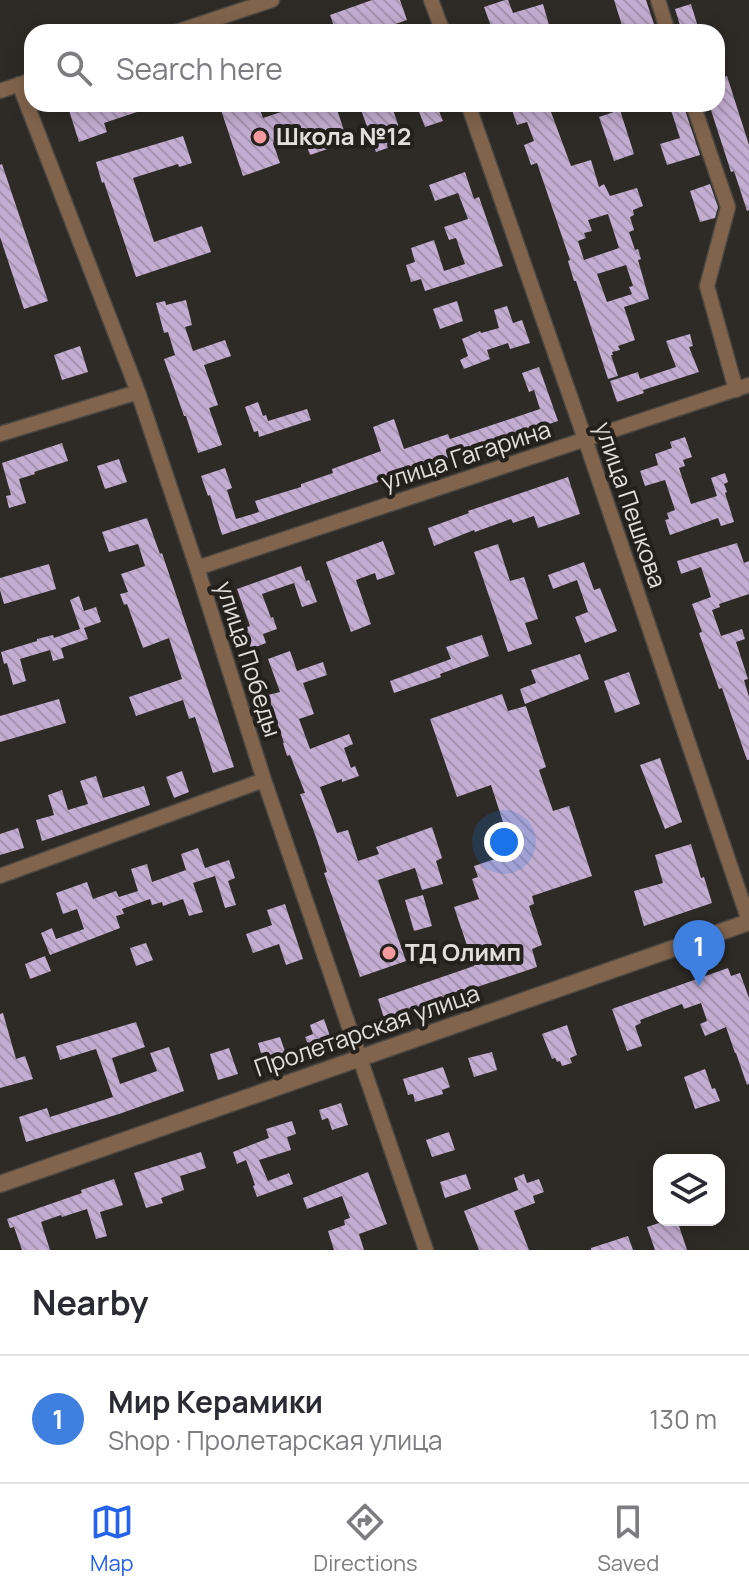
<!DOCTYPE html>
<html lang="en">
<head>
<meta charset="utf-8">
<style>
  :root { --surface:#fff; --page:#f2f2f3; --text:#2b2b33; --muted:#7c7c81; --line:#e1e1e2; --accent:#2563eb }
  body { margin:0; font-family:Manrope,sans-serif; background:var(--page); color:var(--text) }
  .controls { position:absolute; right:24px; bottom:24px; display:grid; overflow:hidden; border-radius:16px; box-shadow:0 4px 20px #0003 }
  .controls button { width:72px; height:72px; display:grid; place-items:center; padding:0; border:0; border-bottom:2px solid var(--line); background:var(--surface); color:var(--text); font:40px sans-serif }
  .you { position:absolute; left:504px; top:842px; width:28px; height:28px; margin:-20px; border:6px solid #fff; border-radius:50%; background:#1a73e8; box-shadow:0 0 0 12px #1a73e833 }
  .badge { display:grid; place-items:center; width:52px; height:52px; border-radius:50%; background:var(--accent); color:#fff; font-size:26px; font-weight:700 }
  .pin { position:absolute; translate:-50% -66px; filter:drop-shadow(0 2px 4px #0008) }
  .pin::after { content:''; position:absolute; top:42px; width:28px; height:24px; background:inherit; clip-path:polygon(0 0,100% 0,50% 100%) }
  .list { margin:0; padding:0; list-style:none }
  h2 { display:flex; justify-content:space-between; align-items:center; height:104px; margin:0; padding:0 32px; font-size:34px }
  h2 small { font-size:26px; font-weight:400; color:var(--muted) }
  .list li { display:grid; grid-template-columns:52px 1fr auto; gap:24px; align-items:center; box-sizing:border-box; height:128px; padding:0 32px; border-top:2px solid var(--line) }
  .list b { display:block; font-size:30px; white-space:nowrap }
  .list p { margin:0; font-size:26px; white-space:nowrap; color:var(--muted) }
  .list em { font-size:26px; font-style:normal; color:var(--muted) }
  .icon { flex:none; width:44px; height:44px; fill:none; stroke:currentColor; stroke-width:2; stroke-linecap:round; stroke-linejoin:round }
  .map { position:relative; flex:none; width:749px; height:1250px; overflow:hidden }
  .search { position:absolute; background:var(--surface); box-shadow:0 4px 20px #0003; left:24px; right:24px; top:24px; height:88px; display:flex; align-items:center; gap:20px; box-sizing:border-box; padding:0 28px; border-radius:24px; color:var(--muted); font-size:30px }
  .sheet { height:232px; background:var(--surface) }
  nav { display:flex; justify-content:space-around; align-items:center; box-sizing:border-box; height:112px; border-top:2px solid var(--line); background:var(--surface); font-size:22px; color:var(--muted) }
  nav a { display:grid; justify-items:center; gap:4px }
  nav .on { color:var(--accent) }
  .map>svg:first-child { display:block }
  .building { fill:url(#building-back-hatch); fill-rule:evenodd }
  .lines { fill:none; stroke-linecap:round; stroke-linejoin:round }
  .minor-casing { stroke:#4b4843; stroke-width:17 }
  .tertiary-casing { stroke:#4b4843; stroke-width:19 }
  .minor { stroke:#82644c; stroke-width:14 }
  .tertiary { stroke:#82644c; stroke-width:16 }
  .poi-dot { fill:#f59b9d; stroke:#24211d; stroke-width:3 }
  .labels { text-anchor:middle; stroke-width:8; stroke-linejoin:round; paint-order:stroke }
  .poi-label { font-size:24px; font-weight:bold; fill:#e2e0dd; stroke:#24211d; text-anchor:start }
  .street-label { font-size:24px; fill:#e2e0dd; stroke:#24211d }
</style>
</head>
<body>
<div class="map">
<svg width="749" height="1250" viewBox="0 0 749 1250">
  <defs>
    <pattern id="building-back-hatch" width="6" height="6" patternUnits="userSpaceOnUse" patternTransform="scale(2)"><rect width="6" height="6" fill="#c4add2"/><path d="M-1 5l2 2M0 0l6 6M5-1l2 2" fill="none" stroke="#a492ae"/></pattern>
  </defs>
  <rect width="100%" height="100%" fill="#2e2b26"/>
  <path class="building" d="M372,0H400L407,20L372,32H336L330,15Z
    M505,0H508L513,13L543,4L551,32H493L484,7Z
    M614,0H646L656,30L649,32H624Z
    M691,4L698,27L682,32L675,9Z
    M727,76L749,145V210L747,211L734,171L731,172L709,104H717V80Z
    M67,104H155V106L104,123L107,132L79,142Z
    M219,104H258L263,118L296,107L294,104H335L348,142L310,155L302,133L273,143L280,163L243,176Z
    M359,104H391L404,142L376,152Z
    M416,104H436L443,121L425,127Z
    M510,104H548L571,166L591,160L599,187L604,184L610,196L637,188L643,206L633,210L634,215L630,217L634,230L629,232L635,250L638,249L641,259L638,260L649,299L624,307L635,340L618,346L620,350L612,352L613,355H611L618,376L608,379L576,281H574L568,261L570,260L537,163L531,165L524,145L534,141L527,122L517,125ZM608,214L619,248L584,260L578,241L586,238L584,233L592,231L588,220ZM626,265L633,286L629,287L632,294L607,302L597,274Z
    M669,104H683L700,155L667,165L660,144L680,138Z
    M620,110L634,154L614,161L599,117Z
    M183,136L192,163L179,167L178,164L133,178L154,242L202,226L211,252L136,277L104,182L102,183L96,162Z
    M2,164L48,301L24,309L0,237V165Z
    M465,172L474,199L479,197L503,266L425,291L421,279L411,282L406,265L415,262L411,248L434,240L444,271L465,264L456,238L449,240L444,227L468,219L458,193L435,201L429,185Z
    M710,184L718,207L715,218L700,222L690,191Z
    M186,300L192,325L185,327L193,351L225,340L231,356L204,365L218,405L209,408L222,445L198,453L186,416H184L164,359L175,355L168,332L164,333L156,303L165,301L166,305Z
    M457,301L463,321L440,329L433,309Z
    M507,306L513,323L522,320L530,343L510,349L508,343L487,350L490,359L464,369L460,360L468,356L462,339L480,331L481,333L499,328L494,310Z
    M690,334L693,346L689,347L699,372L643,390L644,393L617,402L610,381L638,372L640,379L676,367L666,341Z
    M80,346L88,372L62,380L54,355Z
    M539,367L558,421L222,535L210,495L208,496L201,476L225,468L232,488L227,490L236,519L259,512L255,501L301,487V484L333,473L332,469L381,451L373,427L394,419L404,449L448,434L450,439L540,409L534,390L529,392L522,373Z
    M258,402L263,416L266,415L268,421L307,409L311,420L259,437L258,431L254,432L245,407Z
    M685,437L692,457L683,460L685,466L679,468L691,504L717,496L711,478L725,473L728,482L724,484L727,492L725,493L734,522L721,526L718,518L670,535L665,520L669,519L667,513L675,510L665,480L645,486L640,471L658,465L655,454L672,448L670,442Z
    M62,443L68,461L34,472L35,474L19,479L26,503L9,508L6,496L11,495L2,463Z
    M119,459L127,482L105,489L97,466Z
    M568,477L580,514L538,528L534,516L513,523L511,519L475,532L474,530L434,546L428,528L469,513L468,511Z
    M147,518L160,554L162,553L234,767L213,773L195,717L189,719L183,700L136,716L129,697L182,679L169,638L143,648L127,604L124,605L120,594L128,592L121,574L145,566L138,544L109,552L102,532Z
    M383,541L395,574L377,580L375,573L356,580L371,624L351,632L326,562Z
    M737,543L744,563L749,561V594L719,604L720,607L712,610L721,636L742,629L745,639L736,642L748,679L744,680L749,697V760H747L722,688L719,689L699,633L702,632L692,604L711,597L701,567L681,574L677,561Z
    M498,544L510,581L524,577L538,619L525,623L532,644L508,652L474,552Z
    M584,562L594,590L600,588L617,631L585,643L575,617L588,612L577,580L553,589L548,575Z
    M49,564L56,589L4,604L0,590V578Z
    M301,566L306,581L309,580L317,602L302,607L294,583L262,594L271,618L273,617L277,629L263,634L266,643L251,649L244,628L250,626L237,589Z
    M79,596L84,611L96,607L101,622L84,628L88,639L61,648L64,658L53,661L50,650L20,659L26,681L13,685L7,663L4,664L1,652L37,641V639L53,635L54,638L80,629L70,600Z
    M482,635L489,656L440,674L441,677L394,693L390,681L451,659L446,647Z
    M290,651L297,671L323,662L327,675L303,683L314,714L299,719L310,749L349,734L353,744L344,748L351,768L355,766L359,776L342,782V779L320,787L337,833L348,830L358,861L379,854L376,847L432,827L442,858L436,861L443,884L422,890L415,868L378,880L406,961L360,977L324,873L327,872L317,840L300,794L305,793L290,755L287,756L283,743H284L268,695L280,692L268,659Z
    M580,654L589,679L525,704L520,689L536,683L531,670Z
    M629,672L640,704L615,713L604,681Z
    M502,694L508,711L526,706L546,767L539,770L553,811L569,806L592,876L532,896L534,904L529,906L542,945L532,949L537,967L384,1018L378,999L474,966L454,907L479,899L472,879L478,877L474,866L513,853L491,785L457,797L430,719Z
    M59,699L66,723L0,742V716Z
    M660,758L682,822L665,829L640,765Z
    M182,771L189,792L174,798L166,777Z
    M96,776L103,798L144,786L150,805L42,841L36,820L54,815L48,795L62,790L68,810L88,804L80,781Z
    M18,828L24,848L0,855V834Z
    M691,844L701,878L704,877L712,903L644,926L634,891L663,883L655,855Z
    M198,848L205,868L229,860L235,878L228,881L236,905L225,908L215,876L193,883L203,912L189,916L183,899L163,906L162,902L152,905L150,899L122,909L124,914L116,916L120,928L50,955L41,933L52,928L56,939L84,929L77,909L63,914L56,893L87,882L93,899L116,891L119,897L138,891L131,869L147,864L152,882L186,870L181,854Z
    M423,895L432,926L414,931L405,900Z
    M285,904L303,959L286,965L279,944L253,953L246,934L272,925L267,910Z
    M146,943L153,960L136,966L130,948Z
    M45,956L51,971L30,979L25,964Z
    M728,968L731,976L740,973L749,998V1084L747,1085L736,1053H735L726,1027L705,1036L700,1024L707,1021L701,1003L684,1009L682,1004L640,1020L641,1023L635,1026L642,1046L627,1051L612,1009Z
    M3,1013L16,1059L25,1056L33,1079L0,1088V1014Z
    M324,1019L332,1042L310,1049L305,1037L313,1034L310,1025Z
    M136,1022L145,1047L112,1058L120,1084L157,1071L150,1053L169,1047L184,1091L119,1114L26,1142L19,1117L47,1108L50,1117L113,1097L96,1049L60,1060L56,1046Z
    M567,1025L577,1055L570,1058L572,1063L562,1066L560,1061L557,1062L555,1058L552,1059L542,1034Z
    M280,1037L287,1057L264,1064L258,1043Z
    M229,1048L238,1074L218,1080L210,1054Z
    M492,1052L497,1070L474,1077L468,1058Z
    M443,1067L450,1087L442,1090L443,1094L415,1102L413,1094L408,1095L403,1079Z
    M705,1069L712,1089L715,1088L720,1101L695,1109L684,1077Z
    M341,1103L348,1125L332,1130L328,1118L322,1120L319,1110Z
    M292,1121L296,1134L287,1137L291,1150L259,1160L268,1181L289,1173L293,1184L257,1197L253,1186L255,1185L246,1160L237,1164L233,1152L269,1138L266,1129Z
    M449,1132L455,1150L432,1157L426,1140Z
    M201,1152L206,1168L180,1176L184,1190L161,1198L163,1203L146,1208L134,1173Z
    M368,1172L387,1224L359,1234L364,1250H334L328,1231L345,1225L344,1220L350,1218L342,1196L307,1209L303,1198Z
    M466,1174L471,1189L445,1198L440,1182Z
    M524,1174L527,1183L539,1179L544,1192L533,1196L535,1203L514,1211L529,1250H479L464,1211L518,1190L514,1178Z
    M114,1179L123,1205L100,1212L107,1236L96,1239L87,1209L62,1217L61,1215L41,1222L50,1250H22L14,1227L10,1228L7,1219L82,1193L81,1190Z
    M658,1220H677L687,1250H655L647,1227L659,1223Z
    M628,1236L633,1250H591V1248Z"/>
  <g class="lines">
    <defs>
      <path id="minor" d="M431,0L443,32
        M658,0L668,32
        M176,32L272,0
        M19,84L138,392L197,568L264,780L426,1250
        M0,91L32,80
        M468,104L585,439L749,921
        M693,104L728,207L707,286L736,390
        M0,434L138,392
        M197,568L749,385
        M0,876L264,780"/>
      <path id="tertiary" d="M0,1184L749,922"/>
    </defs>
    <use href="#minor" class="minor-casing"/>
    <use href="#tertiary" class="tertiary-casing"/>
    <use href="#minor" class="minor"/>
    <use href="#tertiary" class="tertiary"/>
  </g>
  <g class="poi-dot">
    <circle cx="260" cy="137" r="8"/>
    <circle cx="389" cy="953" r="8"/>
  </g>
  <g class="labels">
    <g class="poi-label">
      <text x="276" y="145">Школа №12</text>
      <text x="405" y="961">ТД Олимп</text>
    </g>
    <g class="street-label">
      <text transform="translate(466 456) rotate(-18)" y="8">улица Гагарина</text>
      <text transform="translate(630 505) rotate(71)" y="8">улица Пешкова</text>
      <text transform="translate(248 659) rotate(72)" y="8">улица Победы</text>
      <text transform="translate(367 1031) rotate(-19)" y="8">Пролетарская улица</text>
    </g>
  </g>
</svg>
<div class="controls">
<button><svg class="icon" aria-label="layers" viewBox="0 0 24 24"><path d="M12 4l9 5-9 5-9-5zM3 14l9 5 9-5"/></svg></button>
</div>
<div class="you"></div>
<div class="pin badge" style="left:699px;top:986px;background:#3f7fe0">1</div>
<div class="search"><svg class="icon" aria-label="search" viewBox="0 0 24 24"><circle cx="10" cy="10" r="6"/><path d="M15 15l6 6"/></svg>Search here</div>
</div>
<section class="sheet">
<h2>Nearby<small></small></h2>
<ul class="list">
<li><span class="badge" style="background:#3f7fe0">1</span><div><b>Мир Керамики</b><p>Shop · Пролетарская улица</p></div><em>130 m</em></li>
</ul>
</section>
<nav>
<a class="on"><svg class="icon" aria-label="map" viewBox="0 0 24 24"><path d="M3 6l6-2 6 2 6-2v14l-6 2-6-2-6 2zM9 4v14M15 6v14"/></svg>Map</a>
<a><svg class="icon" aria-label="directions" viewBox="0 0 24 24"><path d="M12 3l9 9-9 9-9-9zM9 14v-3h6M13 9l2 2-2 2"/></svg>Directions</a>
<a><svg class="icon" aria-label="saved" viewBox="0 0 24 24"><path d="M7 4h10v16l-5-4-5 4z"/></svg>Saved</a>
</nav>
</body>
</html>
